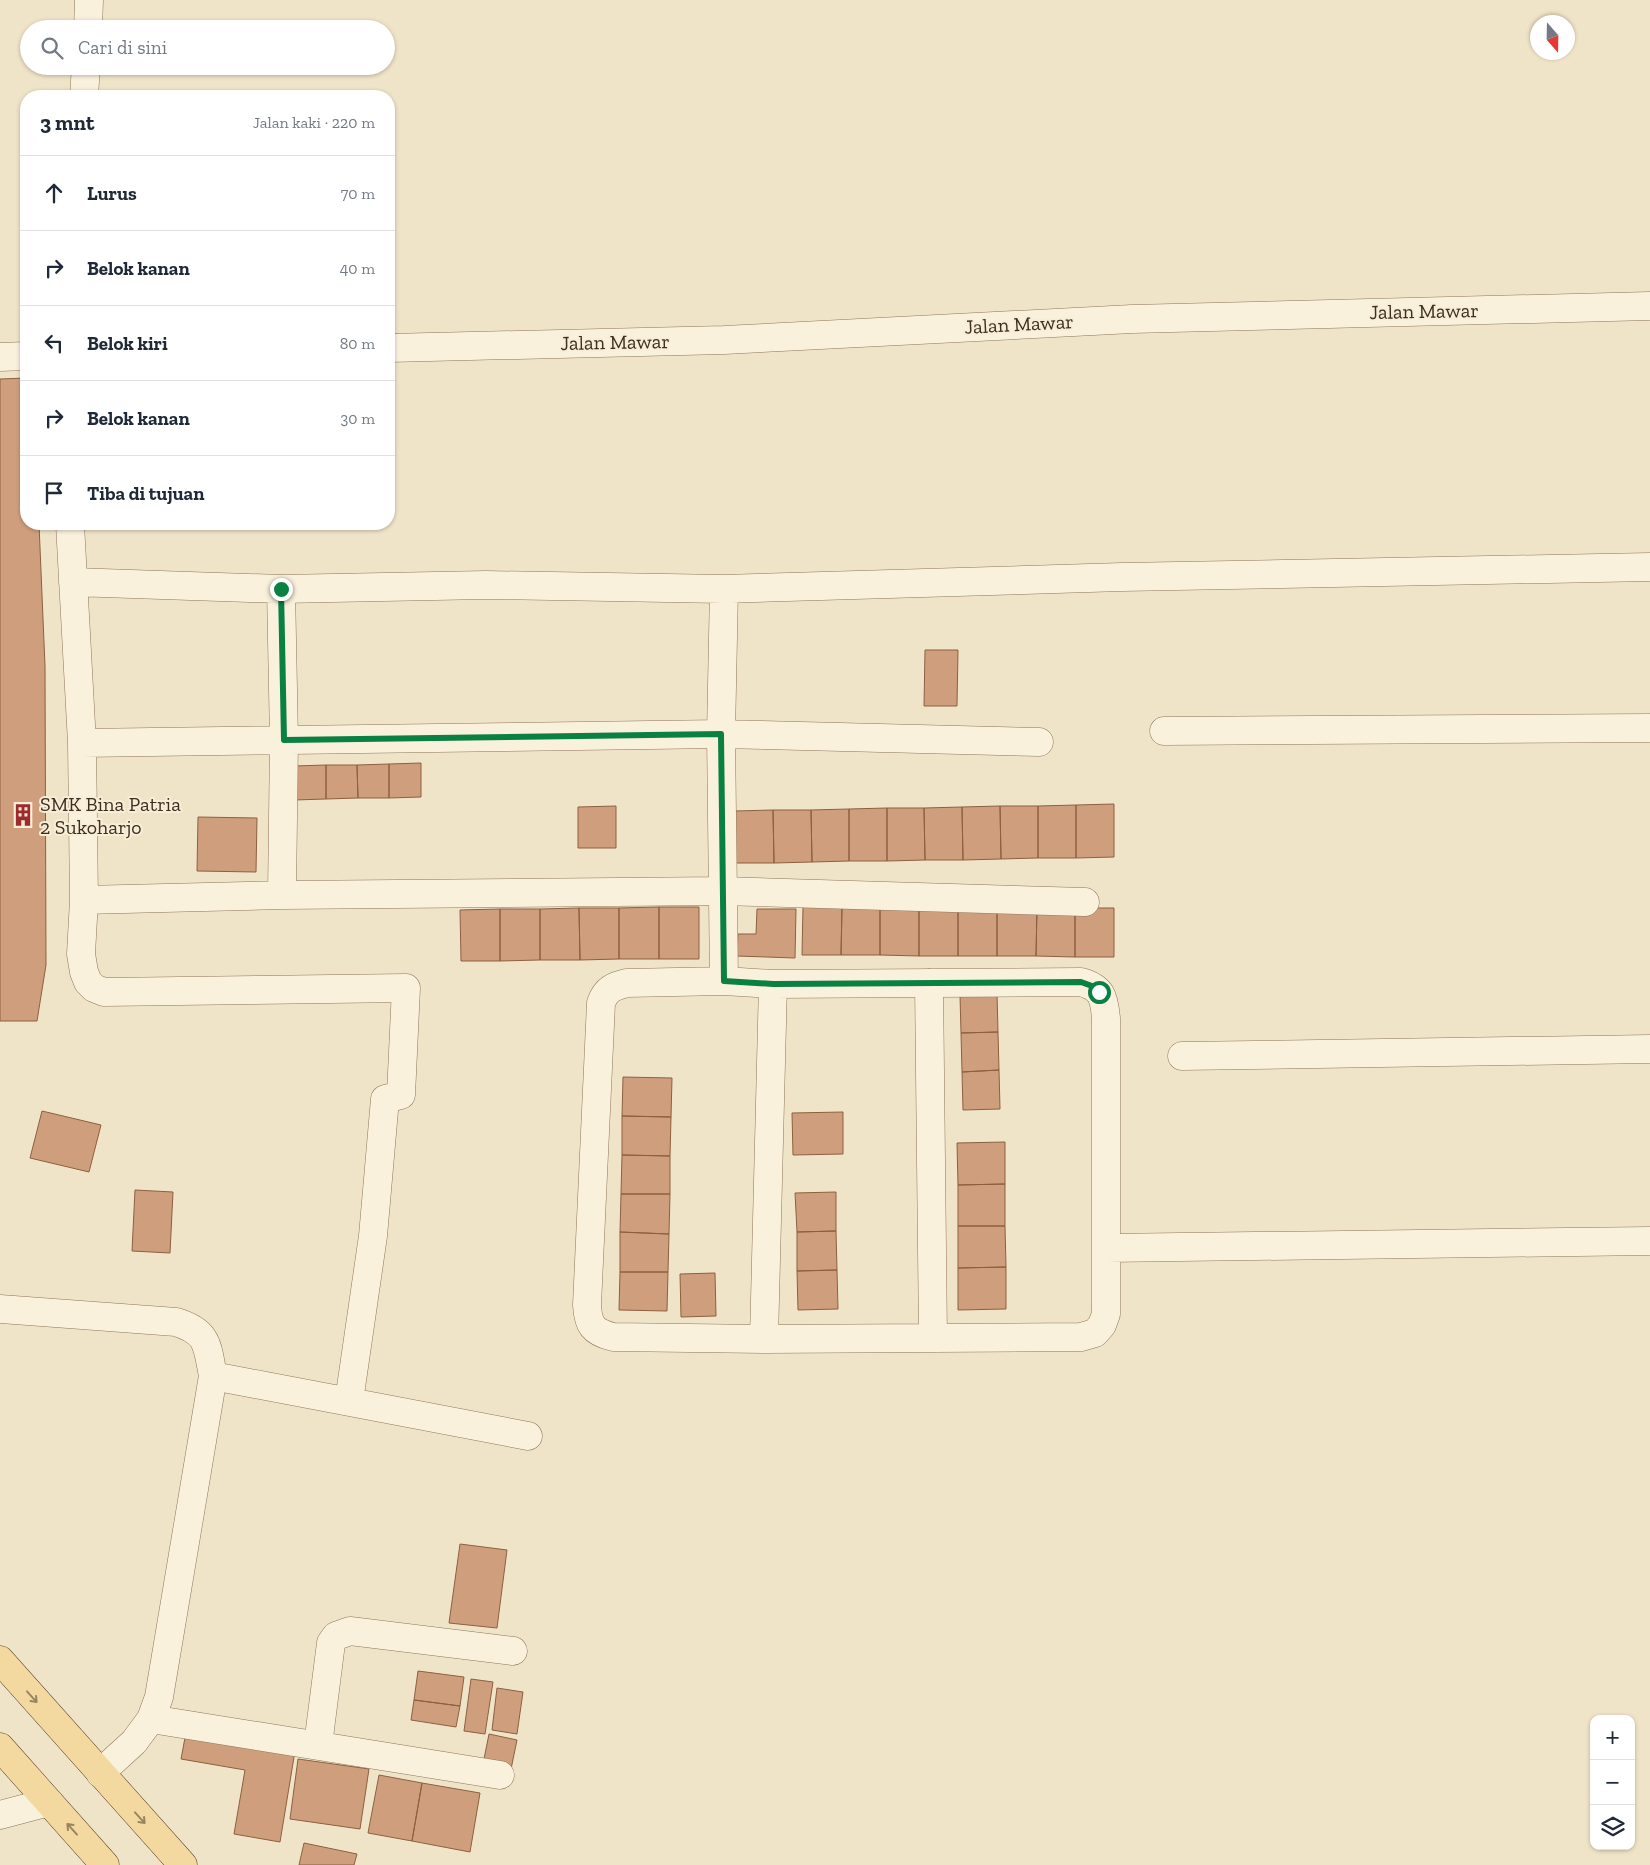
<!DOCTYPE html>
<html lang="id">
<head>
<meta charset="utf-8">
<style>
  :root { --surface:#fff; --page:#f6f6f7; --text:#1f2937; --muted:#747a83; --line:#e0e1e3 }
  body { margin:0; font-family:"Zilla Slab",serif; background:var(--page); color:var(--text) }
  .controls { position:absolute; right:15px; bottom:15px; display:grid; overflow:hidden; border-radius:10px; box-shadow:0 1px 4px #0004 }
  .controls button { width:45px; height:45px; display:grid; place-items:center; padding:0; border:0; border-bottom:1px solid var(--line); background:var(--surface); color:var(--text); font:25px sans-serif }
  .compass { position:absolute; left:1530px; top:15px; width:45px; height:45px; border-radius:50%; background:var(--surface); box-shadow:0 1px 4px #0004; rotate:160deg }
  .stop { position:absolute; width:15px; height:15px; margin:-11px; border:4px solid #0b8043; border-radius:50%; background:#fff }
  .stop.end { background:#0b8043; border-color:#fff; box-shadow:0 1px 5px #0008 }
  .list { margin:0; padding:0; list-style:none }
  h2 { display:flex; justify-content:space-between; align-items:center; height:65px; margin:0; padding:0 20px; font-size:21px }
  h2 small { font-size:16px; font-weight:400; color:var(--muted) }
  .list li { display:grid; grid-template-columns:32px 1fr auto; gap:15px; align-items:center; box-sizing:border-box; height:75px; padding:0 20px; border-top:1px solid var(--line) }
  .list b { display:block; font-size:19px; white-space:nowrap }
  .list em { font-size:16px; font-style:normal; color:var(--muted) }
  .icon { flex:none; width:28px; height:28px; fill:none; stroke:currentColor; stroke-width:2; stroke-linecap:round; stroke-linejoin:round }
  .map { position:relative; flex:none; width:1650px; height:1865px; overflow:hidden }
  .search { position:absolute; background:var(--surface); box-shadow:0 1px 4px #0004; left:20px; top:20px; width:375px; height:55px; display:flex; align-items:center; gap:12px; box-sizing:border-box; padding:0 18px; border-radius:28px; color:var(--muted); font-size:19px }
  .panel { position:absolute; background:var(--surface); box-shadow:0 1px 4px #0004; left:20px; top:90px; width:375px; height:440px; border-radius:20px }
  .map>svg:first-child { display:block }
  .building { fill:#cf9f7d; stroke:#8d5f41 }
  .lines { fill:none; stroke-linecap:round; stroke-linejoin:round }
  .street-casing { stroke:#8d765c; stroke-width:29 }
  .primary-casing { stroke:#5b4430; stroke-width:29 }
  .street { stroke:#faf1dc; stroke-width:28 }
  .primary { stroke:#f3d9a0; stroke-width:28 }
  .oneway { stroke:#988460 }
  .route { stroke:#0b8043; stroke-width:6 }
  .labels { text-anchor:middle; stroke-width:4; stroke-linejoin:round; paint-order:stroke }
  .street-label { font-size:20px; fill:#3d2e20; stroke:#f7eed8 }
  .poi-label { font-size:20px; fill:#3d2e20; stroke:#f7eed8; text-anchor:start }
</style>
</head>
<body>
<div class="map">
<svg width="1650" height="1865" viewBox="0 0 1650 1865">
  <rect width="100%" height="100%" fill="#f0e4c8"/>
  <path class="building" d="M26,378V524H39L45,666L46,965L37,1021H0V379Z
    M925,650H958L957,706H924Z
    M421,763V797L389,798V764Z
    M389,764V798H358L357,765Z
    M326,765V799L294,800V766Z
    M326,765H357L358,798L326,799Z
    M1114,804V857L1076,858V805Z
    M1076,805V858H1038V806Z
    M616,806V848H578V807Z
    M1000,806H1038V858L1001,859Z
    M1000,806L1001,859L963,860L962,807Z
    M962,807L963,860H925L924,808Z
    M887,808H924L925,860L887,861Z
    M887,808V861H849V809Z
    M849,809V861L812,862L811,810Z
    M773,810H811L812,862L774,863Z
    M773,810L774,863H736L735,811Z
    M198,817L257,818L256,872L197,871Z
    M803,906H842L841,955H802Z
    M842,906L880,907V955H841Z
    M659,907H699V959H659Z
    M659,907V959H619V908Z
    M880,907H919V956L880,955Z
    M919,907H958V956H919Z
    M958,907H997V956H958Z
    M997,907H1037L1036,956H997Z
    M1037,907L1075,908V957L1036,956Z
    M579,908H619V959L580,960Z
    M579,908L580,960H540V909Z
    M1075,908H1114V957H1075Z
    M500,909H540V960L500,961Z
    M500,909V961H461L460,910Z
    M757,909H796L795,958L737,956L738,934H756Z
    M997,993L998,1032L961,1033L960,995Z
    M998,1032L999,1070L962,1072L961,1033Z
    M999,1070L1000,1109L963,1110L962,1072Z
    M623,1077L672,1078L671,1117L622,1116Z
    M42,1111L101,1125L89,1172L30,1158Z
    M843,1112V1154L793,1155L792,1113Z
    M622,1116L671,1117L670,1156L622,1155Z
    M1005,1142V1184L958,1185L957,1143Z
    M622,1155L670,1156V1194H621Z
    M1005,1184V1226H958V1185Z
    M135,1190L173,1192L170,1253L132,1251Z
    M836,1192V1231L797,1232L795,1193Z
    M621,1194H670L669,1234L620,1232Z
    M958,1226H1005L1006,1267L958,1268Z
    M836,1231L837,1270L797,1271V1232Z
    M620,1232L669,1234L668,1272H620Z
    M1006,1267V1309L958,1310V1268Z
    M837,1270L838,1309L798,1310L797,1271Z
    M620,1272H668L667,1311L619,1310Z
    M715,1273L716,1316L681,1317L680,1274Z
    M460,1544L507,1550L497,1628L449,1623Z
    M418,1671L464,1677L460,1706L414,1700Z
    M471,1679L493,1682L485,1734L464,1731Z
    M497,1688L523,1692L517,1734L492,1730Z
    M414,1700L460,1706L456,1727L411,1720Z
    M187,1727L296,1745L280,1842L234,1834L245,1770L181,1759Z
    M489,1734L517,1740L510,1774L482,1769Z
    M298,1759L369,1769L360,1829L290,1819Z
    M379,1775L422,1783L412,1841L368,1833Z
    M422,1783L480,1793L470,1852L412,1841Z
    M304,1843L357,1854L354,1865H299Z"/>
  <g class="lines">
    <defs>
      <path id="street" d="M88,29L89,0
        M84,96L86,66
        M389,348L724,340L1132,319L1650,306
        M0,357L26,356
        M70,524L82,743L84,900L81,954L84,972L88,982L94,988L104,992L406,988L401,1095L385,1099L373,1236L349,1401
        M73,582L281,589L486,585L724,589L1122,577L1650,567
        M281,589L284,740L282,895
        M724,589L721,734L724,981
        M1164,731L1650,728
        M82,743L721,734L1039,742
        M84,900L282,895L722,891L1085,902
        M724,981L773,984L1081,982C1102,988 1104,997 1106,1018V1314L1102,1325L1095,1333L1081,1337L764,1339L613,1337C593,1332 588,1325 587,1305L601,1003C606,989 614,986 627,983Z
        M929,983L933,1338
        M1182,1056L1650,1049
        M1107,1248L1650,1241
        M0,1309L176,1322C209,1332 207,1346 213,1376L159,1697L151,1719L134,1742L100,1773
        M764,1339L773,984
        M213,1376L528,1436
        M151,1719L500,1775
        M318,1745L331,1643L336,1636L350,1631L513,1651
        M0,1815L49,1802"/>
      <path id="primary" d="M0,1660L183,1865
        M0,1747L105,1865"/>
    </defs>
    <use href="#street" class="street-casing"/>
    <use href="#primary" class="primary-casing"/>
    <use href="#street" class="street"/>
    <use href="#primary" class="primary"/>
  </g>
  <defs><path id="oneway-shaft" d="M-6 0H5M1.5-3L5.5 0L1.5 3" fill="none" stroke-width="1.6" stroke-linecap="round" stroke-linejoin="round" transform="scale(1.25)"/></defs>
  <g class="oneway">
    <use href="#oneway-shaft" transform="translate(32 1697) rotate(48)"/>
    <use href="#oneway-shaft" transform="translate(140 1818) rotate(48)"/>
    <use href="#oneway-shaft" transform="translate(72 1829) rotate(-132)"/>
  </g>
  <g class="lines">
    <path class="route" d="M281,589L284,740L721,734L724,981L773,984L1081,982L1092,986L1099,992"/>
  </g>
  <defs>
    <symbol id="building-bare" viewBox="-9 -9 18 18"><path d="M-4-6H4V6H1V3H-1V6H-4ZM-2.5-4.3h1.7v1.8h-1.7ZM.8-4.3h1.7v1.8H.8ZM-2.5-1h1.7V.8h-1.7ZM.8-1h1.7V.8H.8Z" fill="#9e2a2b" stroke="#f7eed8" stroke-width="2.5" paint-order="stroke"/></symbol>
  </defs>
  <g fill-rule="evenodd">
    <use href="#building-bare" x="7" y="799" width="32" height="32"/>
  </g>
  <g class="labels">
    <g class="street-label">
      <text transform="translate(1424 311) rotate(-1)" y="7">Jalan Mawar</text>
      <text transform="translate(1019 324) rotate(-3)" y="7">Jalan Mawar</text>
      <text transform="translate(615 342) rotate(-1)" y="7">Jalan Mawar</text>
    </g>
    <g class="poi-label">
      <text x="40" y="811">SMK Bina Patria<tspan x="40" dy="23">2 Sukoharjo</tspan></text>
    </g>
  </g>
</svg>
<div class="controls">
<button>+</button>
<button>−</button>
<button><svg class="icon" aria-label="layers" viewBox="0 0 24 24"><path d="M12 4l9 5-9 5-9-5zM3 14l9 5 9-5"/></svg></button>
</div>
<svg class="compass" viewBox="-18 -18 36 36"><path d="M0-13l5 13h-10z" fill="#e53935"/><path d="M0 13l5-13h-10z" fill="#747a83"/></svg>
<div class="stop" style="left:1099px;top:992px"></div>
<div class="stop end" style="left:281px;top:589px"></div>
<div class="search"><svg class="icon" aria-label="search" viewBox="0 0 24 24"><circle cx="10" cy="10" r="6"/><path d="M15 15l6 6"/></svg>Cari di sini</div>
<section class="panel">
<h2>3 mnt<small>Jalan kaki · 220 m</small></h2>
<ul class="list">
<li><svg class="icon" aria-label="ahead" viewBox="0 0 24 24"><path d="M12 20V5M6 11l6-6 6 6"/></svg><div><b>Lurus</b></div><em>70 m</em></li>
<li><svg class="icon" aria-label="right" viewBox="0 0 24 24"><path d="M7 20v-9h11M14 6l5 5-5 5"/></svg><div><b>Belok kanan</b></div><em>40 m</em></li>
<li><svg class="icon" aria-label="left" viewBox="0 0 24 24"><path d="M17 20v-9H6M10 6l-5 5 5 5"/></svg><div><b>Belok kiri</b></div><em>80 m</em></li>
<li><svg class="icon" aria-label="right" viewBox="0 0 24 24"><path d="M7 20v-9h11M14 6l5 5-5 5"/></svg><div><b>Belok kanan</b></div><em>30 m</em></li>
<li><svg class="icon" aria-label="arrive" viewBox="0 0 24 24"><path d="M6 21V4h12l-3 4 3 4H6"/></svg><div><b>Tiba di tujuan</b></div></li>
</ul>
</section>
</div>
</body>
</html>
